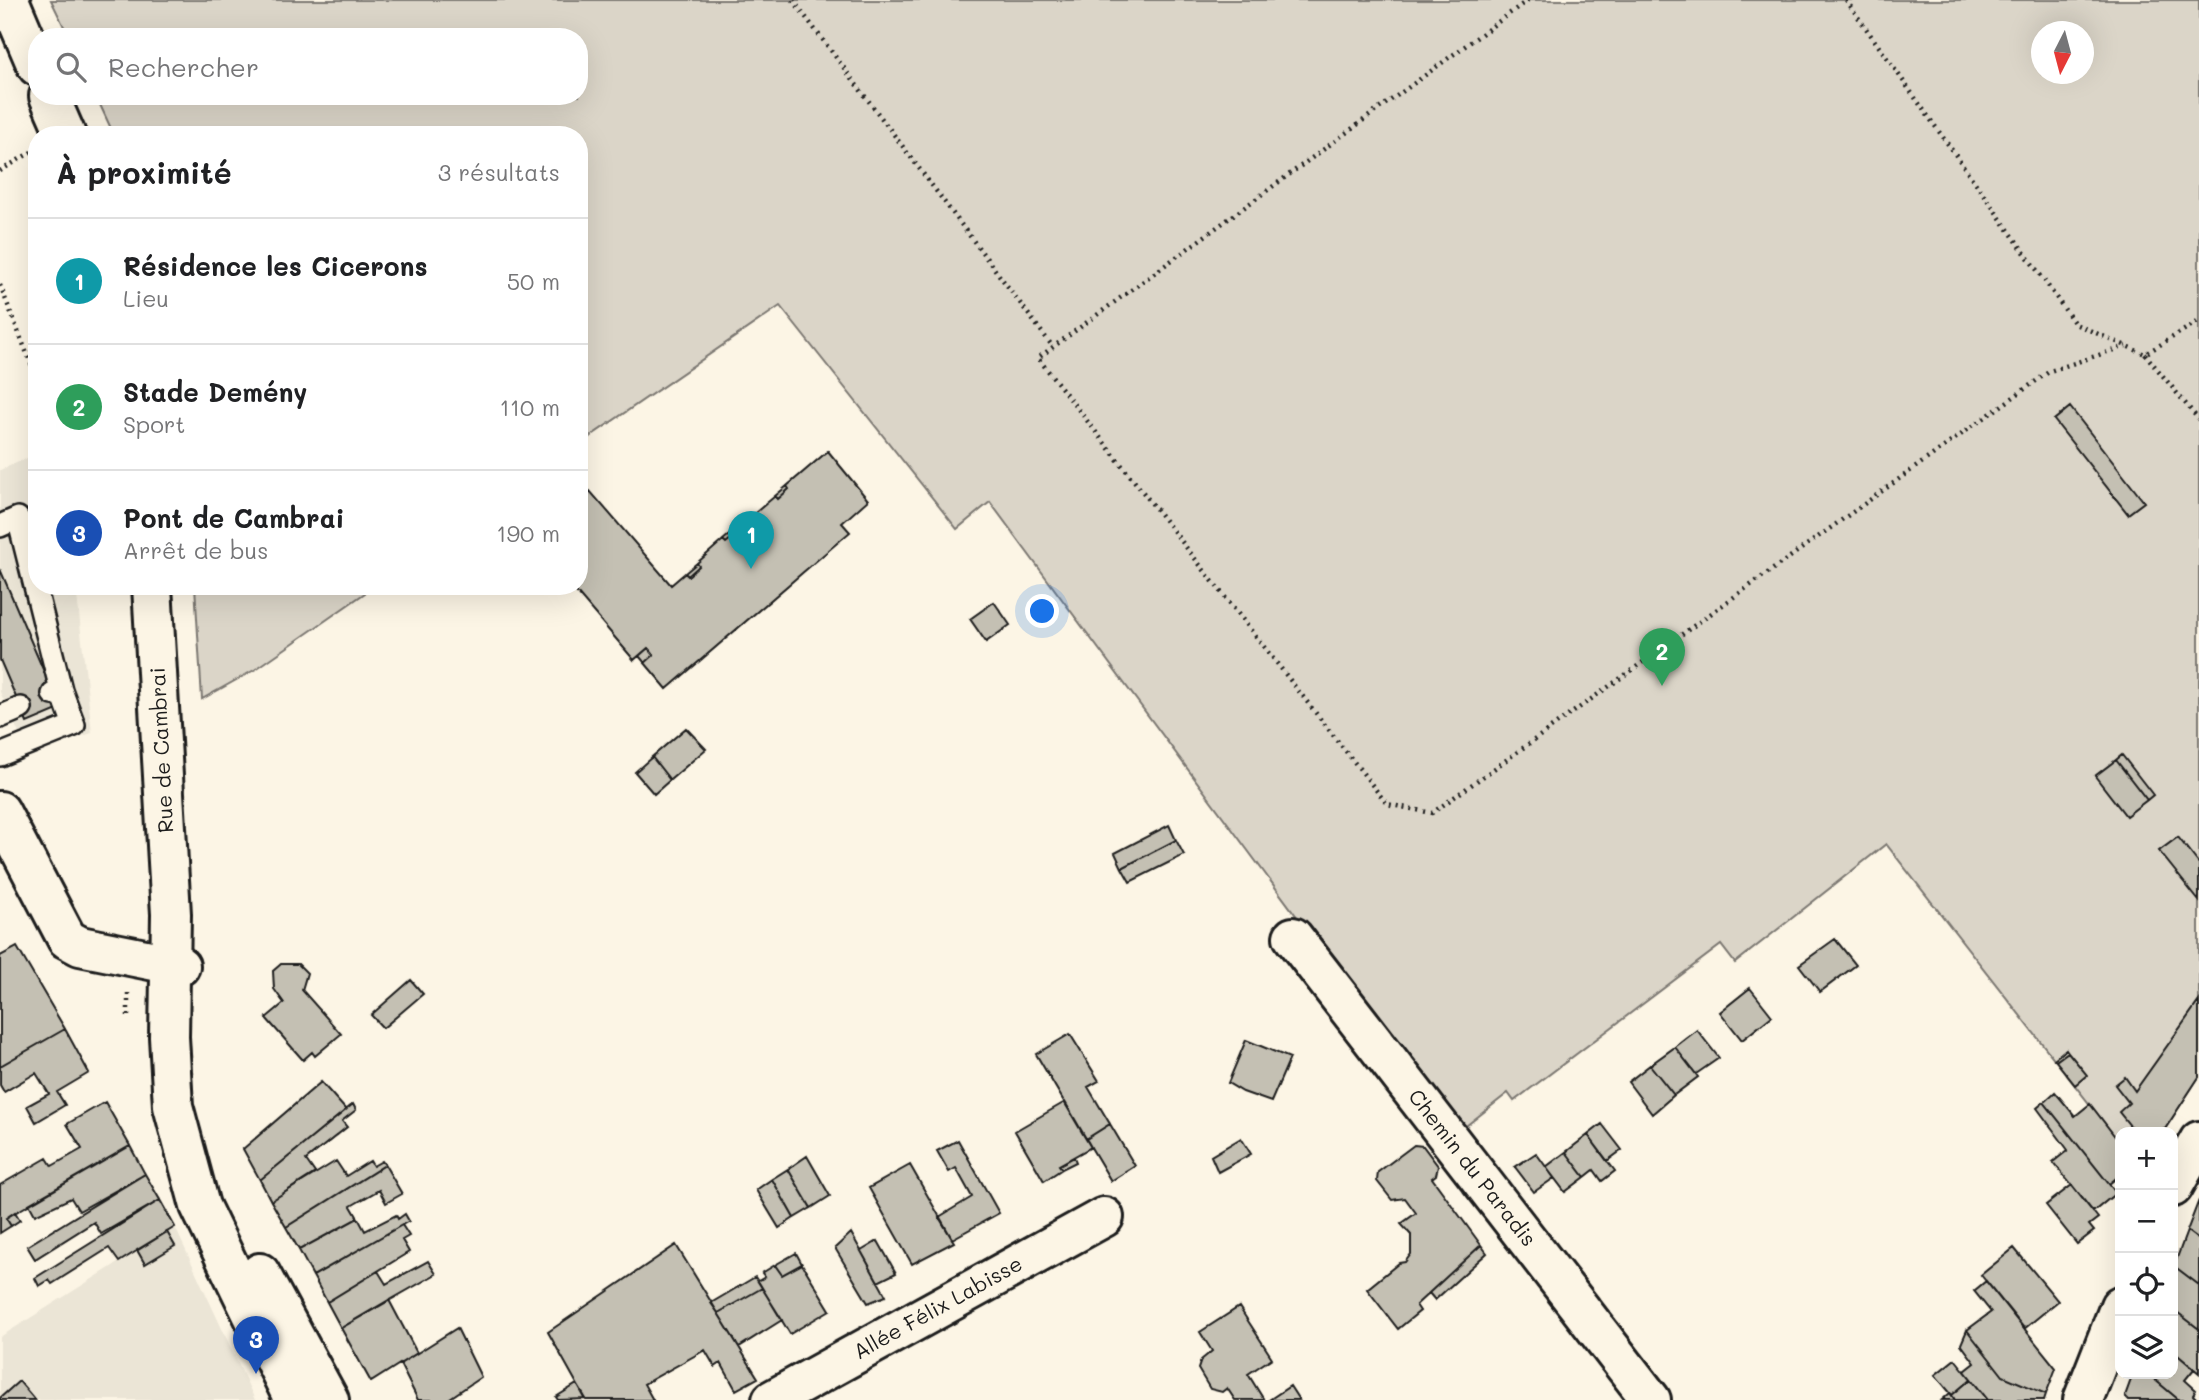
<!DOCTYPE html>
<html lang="fr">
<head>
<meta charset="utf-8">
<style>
  :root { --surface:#fff; --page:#f2f2f2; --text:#202124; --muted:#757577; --line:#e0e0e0; --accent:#111827 }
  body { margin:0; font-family:Mali,sans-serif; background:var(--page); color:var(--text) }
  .controls { position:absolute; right:21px; bottom:21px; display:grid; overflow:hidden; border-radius:14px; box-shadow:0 7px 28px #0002 }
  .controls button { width:63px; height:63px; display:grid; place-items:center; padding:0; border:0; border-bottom:2px solid var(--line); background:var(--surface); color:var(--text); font:35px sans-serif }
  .compass { position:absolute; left:2031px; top:21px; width:63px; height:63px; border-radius:50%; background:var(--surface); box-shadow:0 7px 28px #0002; rotate:186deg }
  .you { position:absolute; left:1043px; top:612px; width:24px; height:24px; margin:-18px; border:5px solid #fff; border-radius:50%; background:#1a73e8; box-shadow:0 0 0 10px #1a73e833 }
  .badge { display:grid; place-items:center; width:46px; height:46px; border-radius:50%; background:var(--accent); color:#fff; font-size:23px; font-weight:700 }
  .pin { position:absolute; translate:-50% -58px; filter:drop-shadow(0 2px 4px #0008) }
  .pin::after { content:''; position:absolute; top:37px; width:24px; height:21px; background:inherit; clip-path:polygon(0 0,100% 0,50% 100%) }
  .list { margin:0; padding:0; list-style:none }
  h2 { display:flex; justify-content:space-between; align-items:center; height:91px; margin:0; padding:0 28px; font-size:30px }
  h2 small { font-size:23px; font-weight:400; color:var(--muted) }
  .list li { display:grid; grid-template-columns:46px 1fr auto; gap:21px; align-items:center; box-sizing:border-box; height:126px; padding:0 28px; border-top:2px solid var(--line) }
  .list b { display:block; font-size:26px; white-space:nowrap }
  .list p { margin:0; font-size:23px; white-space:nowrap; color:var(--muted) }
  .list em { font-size:23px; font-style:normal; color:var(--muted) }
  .icon { flex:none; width:38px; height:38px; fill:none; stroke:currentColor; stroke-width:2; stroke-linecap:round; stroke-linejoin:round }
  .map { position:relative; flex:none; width:2199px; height:1400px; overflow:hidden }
  .search { position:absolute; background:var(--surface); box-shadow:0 7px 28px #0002; left:28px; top:28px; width:560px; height:77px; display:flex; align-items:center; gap:18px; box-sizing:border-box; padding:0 24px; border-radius:28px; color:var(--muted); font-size:26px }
  .panel { position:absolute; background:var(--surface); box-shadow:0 7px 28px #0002; left:28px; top:126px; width:560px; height:469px; border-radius:28px }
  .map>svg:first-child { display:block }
  .built { fill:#ebe5d6 }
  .green { fill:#dbd5c8; stroke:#7c7872; stroke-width:2; fill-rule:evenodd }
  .building { fill:#c4c0b3; stroke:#1c1c1c; stroke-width:2 }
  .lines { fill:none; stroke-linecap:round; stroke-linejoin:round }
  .service-casing { stroke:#1c1c1c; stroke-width:26 }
  .minor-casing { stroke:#1c1c1c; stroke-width:44 }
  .secondary-casing { stroke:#1c1c1c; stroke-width:44 }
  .path { stroke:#1c1c1c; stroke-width:4.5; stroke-dasharray:2 5; stroke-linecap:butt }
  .service { stroke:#fcf5e5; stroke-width:21 }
  .minor { stroke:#fcf5e5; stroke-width:38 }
  .secondary { stroke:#fcf5e5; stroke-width:38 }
  .labels { text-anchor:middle; stroke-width:5; stroke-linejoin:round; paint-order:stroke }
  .street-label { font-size:21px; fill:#1c1c1c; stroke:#fcf5e5 }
</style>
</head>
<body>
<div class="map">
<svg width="2199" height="1400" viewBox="0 0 2199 1400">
  <rect width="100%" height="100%" fill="#fcf5e5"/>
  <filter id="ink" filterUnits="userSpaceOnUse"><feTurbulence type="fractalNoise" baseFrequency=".0143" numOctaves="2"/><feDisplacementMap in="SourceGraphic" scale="14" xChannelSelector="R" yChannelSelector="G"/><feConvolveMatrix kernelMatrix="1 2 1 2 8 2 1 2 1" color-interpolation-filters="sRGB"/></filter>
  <g filter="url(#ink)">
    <path class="built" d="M37,454V586H76L92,733L28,753L0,692V470Z
      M175,1227L255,1400H0V1337Z"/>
    <path class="green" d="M51,0H2199V1077L2163,1132H2120V1143L1886,844L1735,963L1721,945L1514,1101L1508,1093L1457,1133L990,502L957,529L780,306L579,444V135H114L96,96H579V37H69ZM2042,32H2084V74H2042Z
      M195,586H375L256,669L202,699Z"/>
    <path class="building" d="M2070,407L2144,502L2128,514L2054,420Z
      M828,451L868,500L842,523L850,532L667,689L645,663L654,655L648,648L634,660L571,586H579V498L590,491L671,585L685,573L688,576L699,566L697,563L723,540L726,543L738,533L735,530L775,496L778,499L789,489L787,486Z
      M787,486L789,489L778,499L775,496Z
      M735,530L738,533L726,543L723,540Z
      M697,563L699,566L688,576L685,573Z
      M0,569L60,709L27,723L0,660Z
      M994,602L1010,625L986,642L970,619Z
      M648,648L654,655L645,663L639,656Z
      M686,728L706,749L670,780L652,757Z
      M2122,755L2153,795L2147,800L2116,760Z
      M652,757L670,780L654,794L635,772Z
      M2116,760L2147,800L2126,816L2095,776Z
      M1169,825L1176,840L1122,868L1115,853Z
      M2178,837L2199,864V901L2159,851Z
      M1176,840L1184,855L1130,882L1122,868Z
      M1835,939L1856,965L1820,992L1799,965Z
      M17,947L65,1029L0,1066V956Z
      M281,964H298L307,973L302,990L341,1034L315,1056L312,1052L303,1060L266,1018L284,1003L274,989L273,971Z
      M411,980L423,994L383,1028L371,1015Z
      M1750,988L1772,1016L1742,1040L1720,1012Z
      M2199,1001V1077L2165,1129L2135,1132L2119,1112L2129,1103L2115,1085L2125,1077L2135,1091Z
      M65,1029L89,1073L57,1092L65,1105L36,1122L27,1106L49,1094L36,1073L4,1092L0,1085V1066Z
      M1697,1030L1719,1058L1696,1074L1675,1047Z
      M1070,1034L1099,1081L1088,1087L1110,1124L1086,1139L1036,1054Z
      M1246,1040L1290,1058L1271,1102L1243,1092L1228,1083Z
      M1675,1047L1698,1077L1674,1095L1650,1065Z
      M2066,1049L2068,1052L2056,1061L2054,1059Z
      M2068,1052L2087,1075L2075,1085L2056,1061Z
      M1650,1065L1674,1095L1652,1114L1628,1082Z
      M321,1082L346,1110L260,1180L243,1149Z
      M2055,1092L2075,1116L2090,1104L2120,1143V1175L2109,1184L2044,1102Z
      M105,1102L130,1146L6,1218L11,1226L0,1233V1185L47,1158L52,1166L82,1149L67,1124Z
      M1065,1102L1091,1147L1059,1165L1062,1169L1044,1181L1015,1131Z
      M2044,1102L2116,1193L2093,1212L2053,1162L2068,1150L2037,1108Z
      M353,1104L356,1110L342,1121L347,1127L306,1160L315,1173L271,1201L260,1180Z
      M1110,1124L1135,1166L1111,1181L1086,1139Z
      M1602,1124L1622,1150L1607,1161L1588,1135Z
      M1588,1135L1615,1171L1602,1181L1594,1170L1585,1177L1566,1152Z
      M1241,1138L1251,1154L1218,1172L1211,1156Z
      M958,1140L999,1213L952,1239L939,1217L972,1197L956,1168L949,1172L937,1151Z
      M1414,1145L1423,1146L1438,1166L1436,1175L1432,1178L1481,1245L1416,1305L1420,1311L1398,1329L1367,1289L1399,1263L1405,1262L1411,1254V1235L1401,1224L1416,1213L1405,1198L1392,1200L1377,1181L1378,1172Z
      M130,1146L145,1174L79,1211L71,1198L35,1215L29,1204Z
      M1566,1152L1585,1177L1565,1192L1546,1167Z
      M1536,1153L1554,1178L1534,1192L1515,1167Z
      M807,1156L830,1196L811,1208L788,1169Z
      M1074,1157L1076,1162L1062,1169L1059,1165Z
      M336,1161L346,1176L370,1161L373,1166L382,1161L385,1165L286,1227L271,1201Z
      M385,1165L402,1194L386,1203L379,1190L351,1206L358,1218L299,1250L286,1227Z
      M910,1165L954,1242L912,1264L869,1188Z
      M788,1169L811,1208L794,1218L772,1179Z
      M145,1174L160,1200L101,1234L94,1222L35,1259L27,1246Z
      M772,1179L794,1218L779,1228L756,1190Z
      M2072,1185L2098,1218L2089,1225L2094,1231L2077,1244L2046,1205Z
      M160,1200L175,1227L119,1262L109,1248L52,1284L49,1280L39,1286L35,1278Z
      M2199,1200V1240L2187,1231Z
      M15,1212L20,1220L11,1226L6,1218Z
      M405,1214L409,1221L313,1276L299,1250L358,1218L365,1231L396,1215L398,1219Z
      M402,1225L409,1236L402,1240L409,1252L327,1302L313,1276Z
      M2187,1231L2199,1240V1285L2174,1266Z
      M167,1232L175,1246L145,1264L137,1250Z
      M851,1233L886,1296L868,1303L835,1248Z
      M878,1241L896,1273L878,1282L861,1251Z
      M676,1245L758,1378L736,1390L721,1363L715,1367L705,1350L644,1384L653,1400H586L548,1332Z
      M1481,1245L1487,1253L1435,1300L1429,1293Z
      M2014,1248L2058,1301L2024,1329L1981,1275Z
      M796,1253L802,1264L782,1275L775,1265Z
      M428,1261L436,1274L341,1328L327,1302L378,1271L386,1284Z
      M802,1264L830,1310L790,1334L758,1281L765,1277L762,1273L775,1265L782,1275Z
      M2174,1266L2199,1285V1329L2173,1309Z
      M755,1277L762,1288L718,1313L711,1303Z
      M1986,1281L2056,1368L2046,1394L2003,1376L1967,1330L1991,1312L1974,1291Z
      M762,1288L782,1320L739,1347L718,1313Z
      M389,1300L417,1353L371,1382L341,1328Z
      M1239,1307L1272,1358L1248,1374L1264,1400H1235L1227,1388L1222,1392L1210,1389L1198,1369L1201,1360L1212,1351L1200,1332Z
      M2173,1309L2199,1329V1373L2173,1351Z
      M457,1328L481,1377L447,1400H418L400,1364Z
      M1967,1330L2003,1376L2046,1394L2044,1400H1988L1965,1371L1975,1363L1961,1344Z
      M2173,1351L2194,1369L2185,1380L2196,1390L2193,1395L2198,1400H2179L2148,1374H2173Z
      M1955,1359L1971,1379L1952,1395L1935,1375Z
      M2133,1374H2148L2179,1400H2129L2125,1396Z
      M1971,1379L1988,1400H1955L1952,1395Z
      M19,1381L35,1400H0V1398Z
      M577,1384L586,1399L558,1400L556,1397Z
      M1290,1386L1299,1400H1269Z
      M1950,1393L1955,1400H1942Z"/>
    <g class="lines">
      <defs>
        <path id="service" d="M0,526L18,518L61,690L53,694
          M0,717L21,708
          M0,755L74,725L61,690"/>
        <path id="minor" d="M0,811L67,939L80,946L180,966
          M1293,937L1651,1400
          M772,1400L1104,1217"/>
        <path id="secondary" d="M9,0L37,66
          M49,96L66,135
          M152,586L171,914L169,1037L173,1106L200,1206L294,1400
          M2173,1187L2199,1141
          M260,1273L329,1400
          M2083,1400L2120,1306"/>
      </defs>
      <use href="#service" class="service-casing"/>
      <use href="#minor" class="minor-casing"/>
      <use href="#secondary" class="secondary-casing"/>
      <path class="path" d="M793,0L1053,347
        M1528,0L1038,358L1387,804L1432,813L2050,371L2126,346
        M1846,0L2075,324L2145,354L2199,321
        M0,171L33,151
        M0,285L37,379
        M2145,354L2199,420
        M128,1016V993"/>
      <use href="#service" class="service"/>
      <use href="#minor" class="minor"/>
      <use href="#secondary" class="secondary"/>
    </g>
  </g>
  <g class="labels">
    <g class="street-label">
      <text transform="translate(162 750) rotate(-93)" y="7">Rue de Cambrai</text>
      <text transform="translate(1472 1168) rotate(52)" y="7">Chemin du Paradis</text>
      <text transform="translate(938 1308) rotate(-29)" y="7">Allée Félix Labisse</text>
    </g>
  </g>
</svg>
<div class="controls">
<button>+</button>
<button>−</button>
<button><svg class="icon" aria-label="locate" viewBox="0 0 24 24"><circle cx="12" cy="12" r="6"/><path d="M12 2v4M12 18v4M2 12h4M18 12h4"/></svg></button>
<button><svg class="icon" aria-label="layers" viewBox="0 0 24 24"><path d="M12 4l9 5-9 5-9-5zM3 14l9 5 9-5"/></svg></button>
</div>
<svg class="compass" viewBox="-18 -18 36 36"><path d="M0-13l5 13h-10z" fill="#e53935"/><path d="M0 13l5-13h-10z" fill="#757577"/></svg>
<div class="you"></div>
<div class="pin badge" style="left:751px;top:569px;background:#0f9aa8">1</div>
<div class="pin badge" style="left:1662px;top:686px;background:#2e9e5b">2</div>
<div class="pin badge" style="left:256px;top:1374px;background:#1a4fb4">3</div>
<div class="search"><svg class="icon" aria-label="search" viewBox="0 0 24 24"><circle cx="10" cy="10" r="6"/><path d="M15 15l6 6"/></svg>Rechercher</div>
<section class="panel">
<h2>À proximité<small>3 résultats</small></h2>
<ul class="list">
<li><span class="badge" style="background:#0f9aa8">1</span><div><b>Résidence les Cicerons</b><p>Lieu</p></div><em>50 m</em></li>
<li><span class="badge" style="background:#2e9e5b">2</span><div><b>Stade Demény</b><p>Sport</p></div><em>110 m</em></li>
<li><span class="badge" style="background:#1a4fb4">3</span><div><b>Pont de Cambrai</b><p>Arrêt de bus</p></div><em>190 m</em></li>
</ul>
</section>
</div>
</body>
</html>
